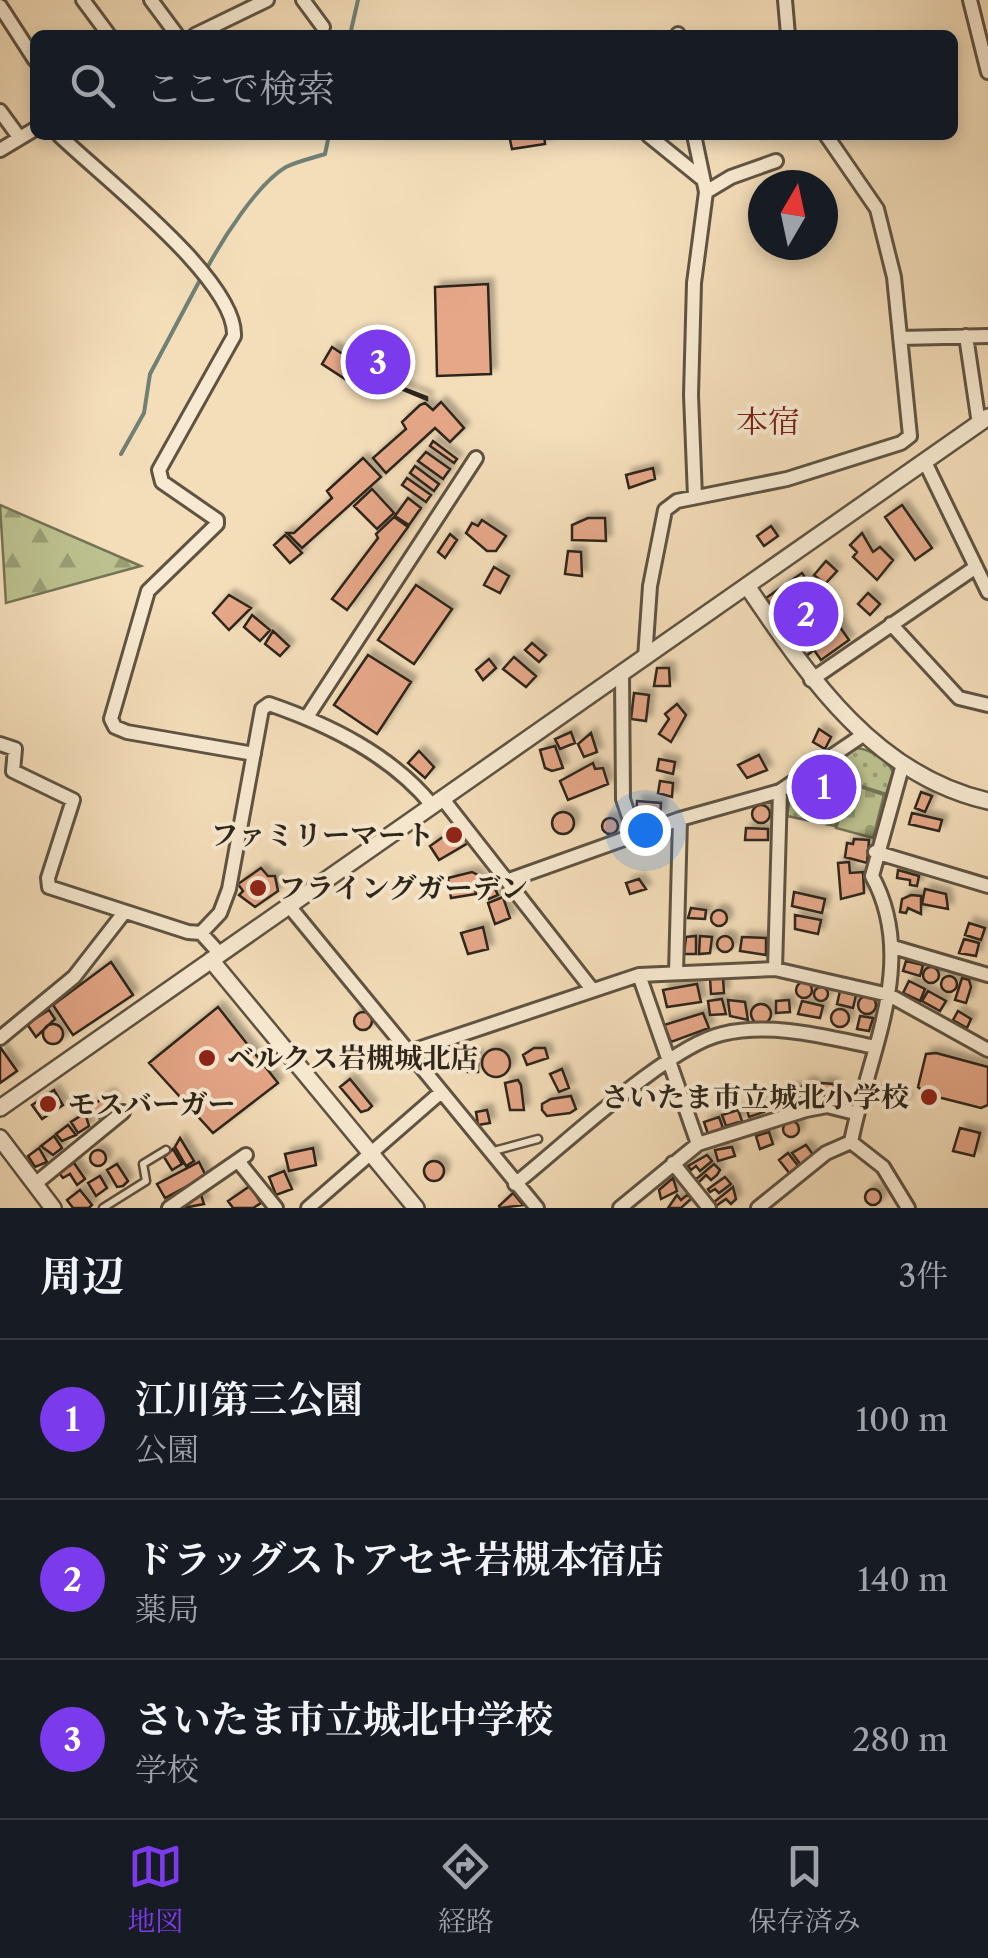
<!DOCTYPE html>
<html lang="ja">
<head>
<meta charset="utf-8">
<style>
  :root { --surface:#171b24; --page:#20242c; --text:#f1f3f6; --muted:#9ea1a6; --line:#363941; --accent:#7c3aed }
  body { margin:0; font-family:"Libre Caslon Text","Noto Serif JP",serif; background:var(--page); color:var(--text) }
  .compass { position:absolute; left:748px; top:170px; width:90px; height:90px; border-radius:50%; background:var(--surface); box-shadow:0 5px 15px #0003; rotate:9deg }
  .you { position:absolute; left:645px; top:830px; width:35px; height:35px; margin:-25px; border:8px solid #fff; border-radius:50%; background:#1a73e8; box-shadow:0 0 0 15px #1a73e833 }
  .badge { display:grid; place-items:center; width:65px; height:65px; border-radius:50%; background:var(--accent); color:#fff; font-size:32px; font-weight:700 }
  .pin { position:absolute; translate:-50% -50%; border:5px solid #fff; box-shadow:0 2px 10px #0006 }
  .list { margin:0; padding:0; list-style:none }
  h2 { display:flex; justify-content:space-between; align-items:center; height:130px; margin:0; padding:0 40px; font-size:42px }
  h2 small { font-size:32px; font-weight:400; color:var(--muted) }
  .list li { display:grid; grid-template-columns:65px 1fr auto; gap:30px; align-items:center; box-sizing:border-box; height:160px; padding:0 40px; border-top:2px solid var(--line) }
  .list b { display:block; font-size:38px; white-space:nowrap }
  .list p { margin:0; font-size:32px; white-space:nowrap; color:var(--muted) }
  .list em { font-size:32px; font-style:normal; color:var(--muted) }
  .icon { flex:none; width:55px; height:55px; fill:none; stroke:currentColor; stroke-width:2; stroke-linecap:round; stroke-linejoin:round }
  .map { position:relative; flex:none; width:988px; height:1208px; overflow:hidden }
  .search { position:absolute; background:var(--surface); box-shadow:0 5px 15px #0003; left:30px; right:30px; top:30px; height:110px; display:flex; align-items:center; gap:25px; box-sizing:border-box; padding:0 35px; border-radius:15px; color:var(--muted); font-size:38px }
  .sheet { height:610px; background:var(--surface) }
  nav { display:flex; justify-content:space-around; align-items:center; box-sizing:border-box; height:140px; border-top:2px solid var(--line); background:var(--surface); font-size:28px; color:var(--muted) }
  nav a { display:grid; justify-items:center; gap:5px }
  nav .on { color:var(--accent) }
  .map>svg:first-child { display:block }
  .forest { fill:url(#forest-firs); stroke:#747354; stroke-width:2.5 }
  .cemetery { fill:url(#cemetery-stones); stroke:#747354; stroke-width:2.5 }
  .park { fill:url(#park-dots); stroke:#747354; stroke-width:2.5 }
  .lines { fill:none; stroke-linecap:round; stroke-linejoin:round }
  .stream { stroke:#708075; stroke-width:4 }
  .building { fill:#e5a788; stroke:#2d251a; stroke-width:2.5; filter:url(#shadow) }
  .service-casing { stroke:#5f5342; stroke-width:11 }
  .minor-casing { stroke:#5f5342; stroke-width:18 }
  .tertiary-casing { stroke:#5f5342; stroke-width:20 }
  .service { stroke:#f8ead2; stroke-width:6 }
  .minor { stroke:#f8ead2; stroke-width:12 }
  .tertiary { stroke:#f8ead2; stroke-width:15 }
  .poi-dot { fill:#8f2418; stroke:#f8ead2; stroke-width:4 }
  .labels { text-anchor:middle; stroke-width:8; stroke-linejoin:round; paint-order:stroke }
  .poi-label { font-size:28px; font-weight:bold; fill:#2d251a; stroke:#f8ead2; text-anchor:start }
  .quarter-label { font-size:32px; fill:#7a1f14; stroke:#f8ead2 }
</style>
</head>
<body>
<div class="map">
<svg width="988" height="1208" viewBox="0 0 988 1208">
  <defs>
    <pattern id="forest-firs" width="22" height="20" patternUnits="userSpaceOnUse" patternTransform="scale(2.5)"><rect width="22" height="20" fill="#bcc18f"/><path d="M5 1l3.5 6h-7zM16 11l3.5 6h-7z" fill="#999d74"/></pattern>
    <pattern id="cemetery-stones" width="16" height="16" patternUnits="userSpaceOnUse" patternTransform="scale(2.5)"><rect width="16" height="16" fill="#bcc18f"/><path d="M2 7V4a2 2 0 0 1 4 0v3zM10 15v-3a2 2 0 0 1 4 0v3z" fill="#999d74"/></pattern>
    <pattern id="park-dots" width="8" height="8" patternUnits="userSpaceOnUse" patternTransform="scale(2.5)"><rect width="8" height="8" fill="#bcc18f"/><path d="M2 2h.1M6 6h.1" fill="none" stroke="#999d74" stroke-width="1.8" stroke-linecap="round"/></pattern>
    <filter id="shadow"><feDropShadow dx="5.5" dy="-5.5" stdDeviation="2.5" flood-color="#0004"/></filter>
  </defs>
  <rect width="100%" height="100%" fill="#f4deba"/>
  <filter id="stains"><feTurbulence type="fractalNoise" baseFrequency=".002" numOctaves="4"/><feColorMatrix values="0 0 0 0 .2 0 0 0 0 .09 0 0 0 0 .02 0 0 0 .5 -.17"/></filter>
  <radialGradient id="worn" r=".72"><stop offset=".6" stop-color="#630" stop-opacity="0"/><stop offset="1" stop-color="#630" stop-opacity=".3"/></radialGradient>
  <path class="forest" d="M0,505L141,566L6,603Z"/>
  <path class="cemetery" d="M852,784L884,795L873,838L836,828Z"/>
  <path class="park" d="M855,748C868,748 888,760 893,772L886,794L852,783L835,826L787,816L791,792Z"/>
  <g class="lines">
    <path class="stream" d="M350,35L358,0
      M206,270C222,240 257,184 286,167C298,161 313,158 325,154L329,135
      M121,454L144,413L150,374L201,278"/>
  </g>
  <path class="building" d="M509,135H544L545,144L512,149Z
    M488,284L491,374L437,376L435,287Z
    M332,347L362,367L358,372L352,369L345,379L322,364Z
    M362,372L427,397V400L362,373Z
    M441,402L464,428L450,442L435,428L386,473L373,458L406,429L402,422L420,405L425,403L433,410Z
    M433,441L457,459L454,463L430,446Z
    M426,452L450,469L443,479L418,461Z
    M363,458L381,477L302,548L287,533H294L332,498L327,491Z
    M415,466L439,484L434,491L410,473Z
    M653,468L655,479L629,488L626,475Z
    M407,478L431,495L426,502L402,485Z
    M372,489L394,513L377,529L354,506Z
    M408,498L421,508L409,525L395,516Z
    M902,505L932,548L915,560L885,517Z
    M394,517L408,527L347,610L332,599L378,538L376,534Z
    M588,518H605L606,541L572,540V525Z
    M482,520L506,536L496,551H487L466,533L472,523L478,526Z
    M771,526L778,536L764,546L757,536Z
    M862,533L873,552L880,547L893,560L877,580L853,557L857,552L850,545Z
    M450,534L457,540L445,558L438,552Z
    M285,535L302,553L290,563L274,545Z
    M568,551L581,552L582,576L565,574Z
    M826,561L837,571L825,584L814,575Z
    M494,567L509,576L500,593L484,585Z
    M802,573L849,640L821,660L814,650L806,656L766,598Z
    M416,585L452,609L414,664L378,640Z
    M868,593L880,604L870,615L858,604Z
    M229,595L251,608L229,630L213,613Z
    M252,615L270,630L260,641L244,627Z
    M273,631L289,646L280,656L265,644Z
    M532,643L546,655L539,662L525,650Z
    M368,655L411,682L377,734L334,705Z
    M514,657L536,676L526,687L503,669Z
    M489,659L496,668L483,680L476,670Z
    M657,668H669L670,686H654Z
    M634,693L649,695L646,721L631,719Z
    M677,704L686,715L671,742L659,734L669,719L665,714Z
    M819,729L831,737L825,749L813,742Z
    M571,732L575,743L560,749L555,739Z
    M591,733L597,752L584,757L578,744Z
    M555,746L563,768L552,771L545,768L540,750Z
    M419,751L434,767L425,778L408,763Z
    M759,755L767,770L747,778L738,765Z
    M659,759L675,762L673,774L657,770Z
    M593,763L595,769L603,768L608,784L568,800L560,781Z
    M660,781L673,783L672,797L658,793Z
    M921,792L932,796L925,812L915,808Z
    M637,801L661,803L660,816L636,813Z
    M752 814a9 9 0 1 1 18 0a9 9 0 1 1-18 0Z
    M552 823a11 11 0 1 1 22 0a11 11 0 1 1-22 0Z
    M912,813L942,820L939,831L909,824Z
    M602 826a8 8 0 1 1 16 0a8 8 0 1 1-16 0Z
    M457,827L468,843L439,860L430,846Z
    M746,828L768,829V840H745Z
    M854,839L869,840L867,863L845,857L847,843L853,844Z
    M849,862L850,873L863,872L864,893L841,899L838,863Z
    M261,868L268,876H275L278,891L255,907L239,895L243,891L238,884Z
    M898,870L919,876L917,886L910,885V880L897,878Z
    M472,872L478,875L480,887L475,888L476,894L451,898L448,878Z
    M489,877L498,895L489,899L482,880Z
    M639,879L646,889L630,894L626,883Z
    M925,889L946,894L948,909L922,904Z
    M794,892L825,899L822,913L792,906Z
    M911,895L921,896V914L908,908L906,913L900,912L902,899Z
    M503,897L510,918L495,924L488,903Z
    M691,908L706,910L705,919L688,918Z
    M711 918a8 8 0 1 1 16 0a8 8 0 1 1-16 0Z
    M795,915L821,920L818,934L795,929Z
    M969,923L985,928L981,940L965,935Z
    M483,927L488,949L468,954L461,933Z
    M717 944a8 8 0 1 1 16 0a8 8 0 1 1-16 0Z
    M696,936V954H684L686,937Z
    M700,936L712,937L710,953L699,954Z
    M742,937L766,938V955L740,951Z
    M964,939L979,943L976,956L959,953Z
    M906,961L923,965L920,976L903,971Z
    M111,962L133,995L73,1035L53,1005Z
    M923 975a8 8 0 1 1 16 0a8 8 0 1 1-16 0Z
    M941 984a8 8 0 1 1 16 0a8 8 0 1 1-16 0Z
    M710,978H723L724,993L711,994Z
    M962,978L969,980L971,987L966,1003L955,1000Z
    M909,981L925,989L920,1001L903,993Z
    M796 990a8 8 0 1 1 16 0a8 8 0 1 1-16 0Z
    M697,984L701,1002L667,1007L663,990Z
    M814 994a7 7 0 1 1 14 0a7 7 0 1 1-14 0Z
    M840,991L856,995L853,1008L837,1004Z
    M928,991L946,1001L940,1011L922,1001Z
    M858 1005a9 9 0 1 1 18 0a9 9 0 1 1-18 0Z
    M722,999L726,1014L710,1015L708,1001Z
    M728,1000L745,1002L748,1020L730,1016Z
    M789,1000L790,1012L776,1013V1001Z
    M802,1001L823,1006L820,1018L798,1014Z
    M751 1014a10 10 0 1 1 20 0a10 10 0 1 1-20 0Z
    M218,1007L278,1083L213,1133L149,1063Z
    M831 1018a9 9 0 1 1 18 0a9 9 0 1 1-18 0Z
    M49,1010L55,1019L36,1037L27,1024Z
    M958,1011L971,1019L967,1028L953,1020Z
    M354 1021a9 9 0 1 1 18 0a9 9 0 1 1-18 0Z
    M703,1013L709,1028L671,1042L664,1025Z
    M860,1016L873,1018L869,1031L857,1029Z
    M43 1034a10 10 0 1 1 20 0a10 10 0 1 1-20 0Z
    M0,1047L17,1071L0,1083Z
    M534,1048H545L548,1058L527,1065L523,1055Z
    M482 1063a14 14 0 1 1 28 0a14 14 0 1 1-28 0Z
    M936,1053L988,1067V1105L981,1108L926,1094L918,1087L926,1054Z
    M468,1055H478V1072H468Z
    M562,1069L569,1088L559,1092L550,1074Z
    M350,1079L372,1106L368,1110L361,1112L340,1087Z
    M518,1080L521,1085L524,1110H510L505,1083Z
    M801 1090a8 8 0 1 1 16 0a8 8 0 1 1-16 0Z
    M821,1083L834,1084L833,1096L820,1095Z
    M786 1095a7 7 0 1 1 14 0a7 7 0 1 1-14 0Z
    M54,1090L63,1105L42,1119L32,1105Z
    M876,1090L906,1098L905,1103L875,1096Z
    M109,1094L116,1103L99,1118L90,1107Z
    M571,1096L576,1109L570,1113L547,1116L542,1110V1104L551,1099Z
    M760,1101L764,1112L749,1117L746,1106Z
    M487,1110L490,1123L478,1125L476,1112Z
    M738,1110L742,1121L726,1126L722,1115Z
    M85,1113L89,1126L78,1133L71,1122Z
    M719,1117L723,1128L708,1134L704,1122Z
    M783 1129a8 8 0 1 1 16 0a8 8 0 1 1-16 0Z
    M68,1125L76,1135L62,1141L56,1134Z
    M960,1128L980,1133L974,1156L953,1151Z
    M769,1132L773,1144L760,1149L756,1136Z
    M54,1136L62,1148L53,1155L41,1146Z
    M180,1138L194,1161L186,1166L175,1147Z
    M806,1145L814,1156L801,1165L792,1153Z
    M732,1147L735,1156L718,1161L715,1150Z
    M39,1148L47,1162L35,1167L28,1156Z
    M313,1148L316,1165L289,1171L285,1154Z
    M173,1149L182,1164L172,1170L164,1157Z
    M90 1158a8 8 0 1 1 16 0a8 8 0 1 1-16 0Z
    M788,1153L799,1167L790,1174L779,1160Z
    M707,1155L712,1161L700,1171L696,1166L691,1170L688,1166Z
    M424 1171a10 10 0 1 1 20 0a10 10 0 1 1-20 0Z
    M199,1162L206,1176L165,1198L157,1184Z
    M74,1163L85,1179L77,1185L70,1174L63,1178L59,1173Z
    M117,1164L128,1181L123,1186L117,1187L107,1170Z
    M714,1164L720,1170L717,1175L711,1180L706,1175L698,1183L695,1180Z
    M284,1171L292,1189L276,1195L269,1177Z
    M100,1176L107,1188L96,1196L88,1183Z
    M725,1177L731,1184L719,1193L715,1189L710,1192L708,1189Z
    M673,1178L677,1191L661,1199L659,1190Z
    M250,1186L261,1203L253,1208H233L228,1201Z
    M733,1187L736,1199L731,1204L726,1199L716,1206L714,1202Z
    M865 1197a8 8 0 1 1 16 0a8 8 0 1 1-16 0Z
    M80,1190L92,1205L89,1208H73L67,1200Z
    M200,1192L204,1204L183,1208L181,1205Z
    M513,1193L523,1205L500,1208L499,1206Z
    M677,1195L681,1200L687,1195L692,1198L681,1208H668Z"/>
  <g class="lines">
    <defs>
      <path id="service" d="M490,1152L538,1139
        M103,1208L146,1181L143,1164L166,1150"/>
      <path id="minor" d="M83,0L109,35
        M151,0L177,35
        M303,0L323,27
        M785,0L788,35
        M970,0L988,72
        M0,6L35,60
        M678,34V35
        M195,35L267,0
        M0,111L19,137
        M59,135C101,176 237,280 234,336L159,470L162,482L217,520V524L148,591L111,719L115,727L127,732L254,754
        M648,135L701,178
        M694,135L706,192L694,283L691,395L695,497
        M0,150L35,129
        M706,192L731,177L776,161
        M966,336L979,424
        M900,338L988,336
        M925,462L988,592
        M891,624L959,698L988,705
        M645,658L650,586L665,510L677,501L787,479L901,443L910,436L894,277L877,209L826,135
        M622,674L623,799L635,835
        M811,680L976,567
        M307,717L476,458
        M0,744L15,749L13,771L73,800L48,878L49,887L188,932L201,933L220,913L229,889L262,709L269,704C330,725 391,755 432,805
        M442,798L591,988
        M875,852L988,886
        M509,880L680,819L780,791L863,735
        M289,906L537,1208
        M201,933L220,954
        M893,947L988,975
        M775,969L780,791
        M676,973L680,819
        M639,975L698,1144
        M0,1038L74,977L123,914
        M409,1052L639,975L775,969L889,995L988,1050
        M851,1142C868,1054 919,962 872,876L903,764
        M851,1142L883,1167L908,1208
        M238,1161L276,1208
        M673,1163L709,1208
        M35,1184L123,1112
        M515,1184C563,1146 668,1046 722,1034C772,1022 826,1037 875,1047
        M169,1208L246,1155
        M308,1208L440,1093
        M620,1208L698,1144L806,1110L827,1106L855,1113
        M758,1208L826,1153L851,1142"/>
      <path id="tertiary" d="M747,586C809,677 874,775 988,801
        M211,960L416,1208
        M0,1108L988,417
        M0,1138L53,1208"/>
    </defs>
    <use href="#service" class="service-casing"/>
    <use href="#minor" class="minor-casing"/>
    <use href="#tertiary" class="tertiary-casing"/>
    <use href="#service" class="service"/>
    <use href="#minor" class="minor"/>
    <use href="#tertiary" class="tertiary"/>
  </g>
  <g class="poi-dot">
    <circle cx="454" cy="835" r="10"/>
    <circle cx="258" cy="888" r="10"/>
    <circle cx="207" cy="1058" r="10"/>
    <circle cx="929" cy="1097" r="10"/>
    <circle cx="48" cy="1104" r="10"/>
  </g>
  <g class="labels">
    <g class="poi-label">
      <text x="434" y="845" text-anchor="end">ファミリーマート</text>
      <text x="278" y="898">フライングガーデン</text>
      <text x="227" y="1068">ベルクス岩槻城北店</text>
      <text x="909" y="1107" text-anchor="end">さいたま市立城北小学校</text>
      <text x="68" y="1114">モスバーガー</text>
    </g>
    <g class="quarter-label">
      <text x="768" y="433">本宿</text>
    </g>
  </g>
  <rect width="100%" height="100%" filter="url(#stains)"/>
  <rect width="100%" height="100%" fill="url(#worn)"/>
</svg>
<svg class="compass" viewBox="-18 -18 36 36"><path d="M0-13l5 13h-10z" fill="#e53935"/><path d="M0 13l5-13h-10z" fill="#9ea1a6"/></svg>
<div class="you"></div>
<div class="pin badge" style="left:824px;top:787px">1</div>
<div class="pin badge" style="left:806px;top:614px">2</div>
<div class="pin badge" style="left:378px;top:362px">3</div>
<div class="search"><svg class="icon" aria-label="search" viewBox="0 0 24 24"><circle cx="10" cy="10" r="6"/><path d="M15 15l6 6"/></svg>ここで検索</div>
</div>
<section class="sheet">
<h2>周辺<small>3件</small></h2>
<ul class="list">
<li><span class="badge">1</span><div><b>江川第三公園</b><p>公園</p></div><em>100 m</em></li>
<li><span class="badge">2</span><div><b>ドラッグストアセキ岩槻本宿店</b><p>薬局</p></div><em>140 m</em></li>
<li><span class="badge">3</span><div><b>さいたま市立城北中学校</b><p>学校</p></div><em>280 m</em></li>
</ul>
</section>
<nav>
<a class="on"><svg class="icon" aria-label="map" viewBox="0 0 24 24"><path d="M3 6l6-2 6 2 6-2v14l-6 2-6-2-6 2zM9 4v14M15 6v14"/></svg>地図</a>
<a><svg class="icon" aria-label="directions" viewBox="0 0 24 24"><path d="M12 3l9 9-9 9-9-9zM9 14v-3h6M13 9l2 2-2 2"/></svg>経路</a>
<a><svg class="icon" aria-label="saved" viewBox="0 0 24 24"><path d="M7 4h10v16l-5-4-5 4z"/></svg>保存済み</a>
</nav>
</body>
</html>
